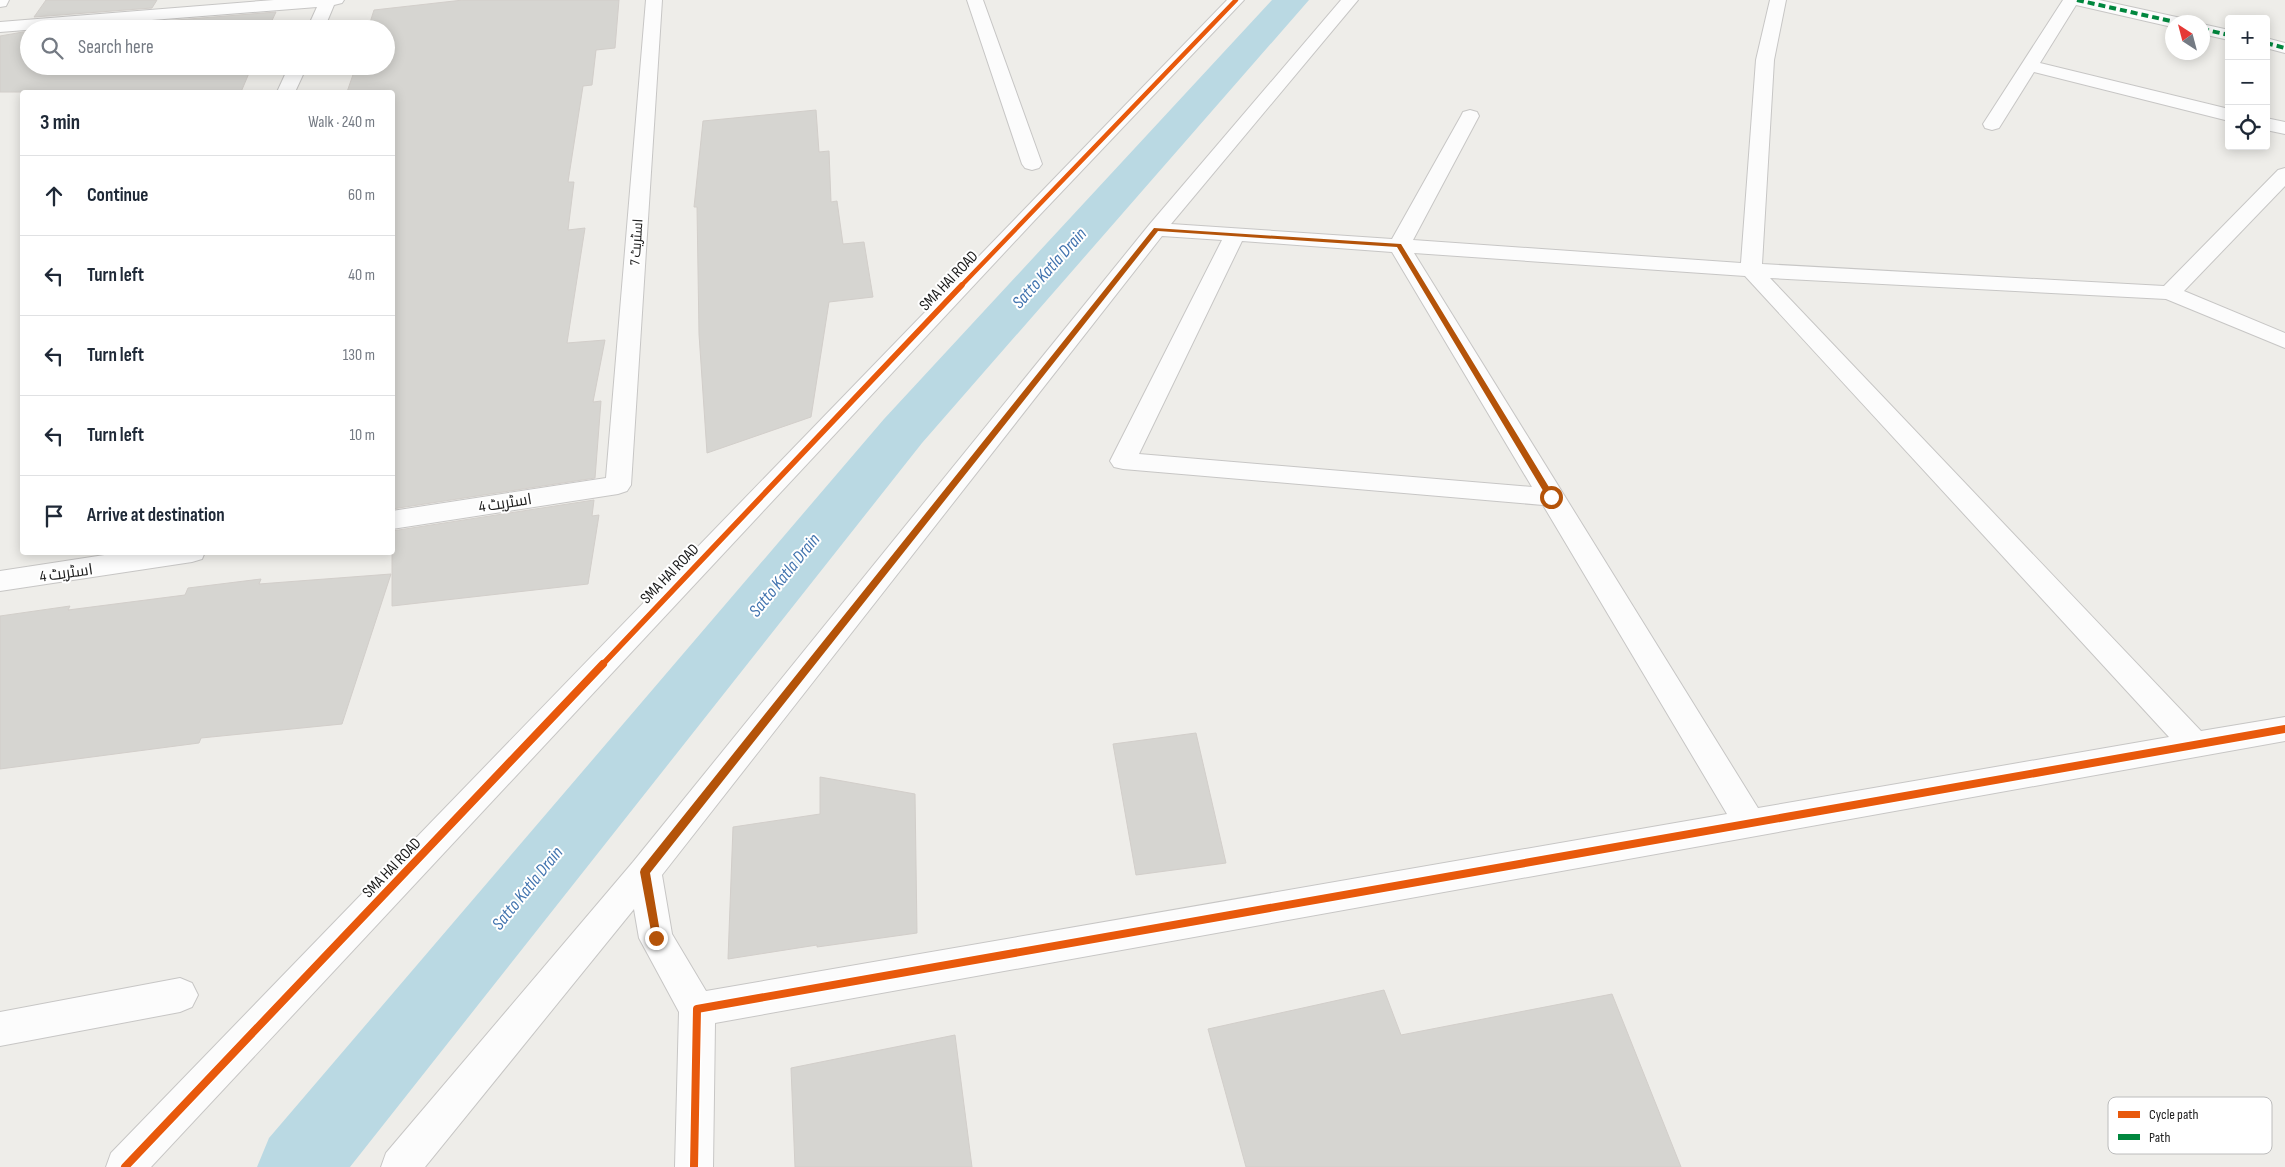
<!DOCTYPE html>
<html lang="en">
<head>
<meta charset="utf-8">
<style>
  :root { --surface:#fff; --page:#f2f2f3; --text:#1f2937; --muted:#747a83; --line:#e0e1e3 }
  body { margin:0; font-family:"Sofia Sans Condensed",Cairo,sans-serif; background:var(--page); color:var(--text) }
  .controls { position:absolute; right:15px; top:15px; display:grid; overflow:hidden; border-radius:5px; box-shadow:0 2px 12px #0003 }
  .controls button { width:45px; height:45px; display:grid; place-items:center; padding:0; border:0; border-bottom:1px solid var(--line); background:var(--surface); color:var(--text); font:25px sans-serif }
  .compass { position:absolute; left:2165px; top:15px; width:45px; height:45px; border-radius:50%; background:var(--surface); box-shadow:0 2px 12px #0003; rotate:324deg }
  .stop { position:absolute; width:15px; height:15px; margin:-11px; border:4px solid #b45309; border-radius:50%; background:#fff }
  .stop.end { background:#b45309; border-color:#fff; box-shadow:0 1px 5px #0008 }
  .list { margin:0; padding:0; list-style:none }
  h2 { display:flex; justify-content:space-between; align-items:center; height:65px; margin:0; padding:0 20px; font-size:21px }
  h2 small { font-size:16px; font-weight:400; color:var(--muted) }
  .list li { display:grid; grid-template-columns:32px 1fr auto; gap:15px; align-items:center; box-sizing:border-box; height:80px; padding:0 20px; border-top:1px solid var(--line) }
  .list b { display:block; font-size:19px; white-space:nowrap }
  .list em { font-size:16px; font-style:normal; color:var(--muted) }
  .icon { flex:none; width:28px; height:28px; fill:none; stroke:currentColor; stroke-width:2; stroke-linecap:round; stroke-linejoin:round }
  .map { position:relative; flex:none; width:2285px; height:1167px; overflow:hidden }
  .search { position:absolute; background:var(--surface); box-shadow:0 2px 12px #0003; left:20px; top:20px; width:375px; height:55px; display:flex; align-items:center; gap:12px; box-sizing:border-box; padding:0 18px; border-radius:28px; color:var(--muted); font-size:19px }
  .panel { position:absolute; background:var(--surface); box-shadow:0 2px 12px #0003; left:20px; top:90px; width:375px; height:465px; border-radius:5px }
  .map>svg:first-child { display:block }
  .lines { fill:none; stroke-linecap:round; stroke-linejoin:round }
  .canal { fill:#bad9e3; fill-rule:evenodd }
  .building { fill:#d6d5d1; stroke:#d2ceca }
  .minor-casing { stroke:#c7c6c5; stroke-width:2 }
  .minor { fill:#fcfcfc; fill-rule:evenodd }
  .quiet { stroke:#00873e; stroke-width:4; stroke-dasharray:7 4; stroke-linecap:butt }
  .cycleway-far2-casing { stroke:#fff; stroke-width:6 }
  .cycleway-far1-casing { stroke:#fff; stroke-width:9 }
  .cycleway-casing { stroke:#fff; stroke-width:11 }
  .cycleway-far2 { stroke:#e8590c; stroke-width:4.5 }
  .cycleway-far1 { stroke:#e8590c; stroke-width:5.5 }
  .cycleway { stroke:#e8590c; stroke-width:8 }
  .route { fill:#b45309 }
  .labels { text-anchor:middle; stroke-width:4; stroke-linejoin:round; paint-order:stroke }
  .far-street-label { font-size:14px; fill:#202020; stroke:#fff }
  .street-label { font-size:16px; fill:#202020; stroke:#fff }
  .water-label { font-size:18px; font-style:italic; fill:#4274af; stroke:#fff }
  .key { fill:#fff; stroke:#bcbcbc; stroke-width:1 }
  .key-label { font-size:14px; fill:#202020 }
</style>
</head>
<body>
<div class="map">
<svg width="2285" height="1167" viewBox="0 0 2285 1167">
  <rect width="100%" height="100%" fill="#eeede9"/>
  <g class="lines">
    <path class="canal" d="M1272,0H1309L922,443L350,1167H257L269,1138L884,419Z"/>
  </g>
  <path class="building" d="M46,0H157L152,8L34,17Z
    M463,0H619L615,48L596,50L592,85L583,86L568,182H574L568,230L585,228L567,343L605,340L593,402L601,401L595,478L392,509V92H347L356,66H386V29H368L374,10Z
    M276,12L268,29H65Z
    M23,32H29V66H252L241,92H0V36Z
    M816,110L819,152L829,151L831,202L837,201L843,244L864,242L873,297L829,302L811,417L707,453L699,334L697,207H694L703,121Z
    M594,500L592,516L599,515L588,584L392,606V531Z
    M391,574L342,724L201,738L199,743L0,769V616L70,606L68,610L185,595L188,588L261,579L259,584Z
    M1196,733L1226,863L1136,875L1113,744Z
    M820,777L915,794L917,933L817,947V945L728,959L733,827L820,814Z
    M1384,990L1401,1035L1612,994L1681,1167H1246L1208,1029Z
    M955,1035L972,1167H795L791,1068Z"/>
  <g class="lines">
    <defs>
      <path id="minor" d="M0,0H9L6,6L0,7Z
        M274,0H344L342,3L334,5L324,29H307L317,7L0,32V22Z
        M646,0H662L631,485L627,491L618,494L392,529V511L606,478Z
        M967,0H983L1042,164L1039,168L1032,170L1025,168L1022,164Z
        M1227,0H1244L1033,222L151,1167H106L111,1153Z
        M1341,0H1358L1171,224L1392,239L1461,116L1463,112L1470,110L1477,112L1479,116L1413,240L1741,263L1756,60L1770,0H1786L1774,60L1762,264L2164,286L2278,170L2285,168V186L2184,291L2285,333V348L2166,299L1770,278L2201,731L2285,717V741L715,1023L713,1167H675L679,1012L639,938L634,909L425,1167H381L386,1153L633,862L1149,225ZM1162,236L1222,240L1110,461L1114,467L1123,469L1543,505L1727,814L706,991L672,934L662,875ZM1242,241L1392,252L1532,487L1139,454ZM1414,253L1745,276L2169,737L1758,808Z
        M2063,0H2099L2181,18L2183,22H2172V27L2076,5L2040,63L2229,109V121L2034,72L1999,128L1992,130L1985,128L1983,124Z
        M2202,24L2229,30V40L2202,34Z
        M2266,38L2285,43V53L2266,48Z
        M289,66H307L295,92H277Z
        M2266,118L2285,122V134L2266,130Z
        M124,552H205L202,559L192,562L0,591V571Z
        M180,978L192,983L198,995L192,1007L180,1012L0,1046V1012Z"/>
    </defs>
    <use href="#minor" class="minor-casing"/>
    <use href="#minor" class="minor"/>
    <path class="quiet" d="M2077,0L2175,22
      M2202,29L2229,35
      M2266,43L2285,48"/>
    <defs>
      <path id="cycleway-far2" d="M961,286L1236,0"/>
      <path id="cycleway-far1" d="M602,665L962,285"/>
      <path id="cycleway" d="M125,1167L603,664
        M694,1167L697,1009L2285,729"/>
    </defs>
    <use href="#cycleway-far2" class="cycleway-far2-casing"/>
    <use href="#cycleway-far1" class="cycleway-far1-casing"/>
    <use href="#cycleway" class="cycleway-casing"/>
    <use href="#cycleway-far2" class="cycleway-far2"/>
    <use href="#cycleway-far1" class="cycleway-far1"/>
    <use href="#cycleway" class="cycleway"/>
  </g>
  <path class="route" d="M1154,228L1401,244L1555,497L1554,499H1548L1397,247L1158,231L650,873L661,938L660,942H653L640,872L641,869Z"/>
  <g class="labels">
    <g class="far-street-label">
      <text transform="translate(636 242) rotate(-86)" y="5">اسٹریٹ 7</text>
    </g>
    <g class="street-label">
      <text transform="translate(948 280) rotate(-46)" y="6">SMA HAI ROAD</text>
      <text transform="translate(505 502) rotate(-9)" y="6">اسٹریٹ 4</text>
      <text transform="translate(66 572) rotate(-8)" y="6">اسٹریٹ 4</text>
      <text transform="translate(669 573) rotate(-46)" y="6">SMA HAI ROAD</text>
      <text transform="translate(391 867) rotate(-46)" y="6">SMA HAI ROAD</text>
    </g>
    <g class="water-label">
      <text transform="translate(1049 268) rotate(-48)" y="6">Satto Katla Drain</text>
      <text transform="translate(784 575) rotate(-51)" y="6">Satto Katla Drain</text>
      <text transform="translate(527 888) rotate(-51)" y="6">Satto Katla Drain</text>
    </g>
  </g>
  <rect x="2108" y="1097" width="164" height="57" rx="8" class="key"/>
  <rect x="2118" y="1111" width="22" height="7" fill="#e8590c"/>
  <rect x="2118" y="1134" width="22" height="6" fill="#00873e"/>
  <g class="key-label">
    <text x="2149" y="1119">Cycle path</text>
    <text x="2149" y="1142">Path</text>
  </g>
</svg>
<div class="controls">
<button>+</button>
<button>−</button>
<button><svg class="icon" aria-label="locate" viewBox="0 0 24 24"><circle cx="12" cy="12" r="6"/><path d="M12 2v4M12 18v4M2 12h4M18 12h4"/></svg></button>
</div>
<svg class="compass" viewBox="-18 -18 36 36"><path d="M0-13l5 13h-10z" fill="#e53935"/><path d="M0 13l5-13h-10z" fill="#747a83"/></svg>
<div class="stop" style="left:1551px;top:497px"></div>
<div class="stop end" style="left:656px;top:938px"></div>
<div class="search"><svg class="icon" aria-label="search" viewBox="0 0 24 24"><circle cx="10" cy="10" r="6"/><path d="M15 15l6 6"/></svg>Search here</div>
<section class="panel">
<h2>3 min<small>Walk · 240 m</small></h2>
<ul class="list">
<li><svg class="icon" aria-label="ahead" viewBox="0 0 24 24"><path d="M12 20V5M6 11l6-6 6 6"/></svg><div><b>Continue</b></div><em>60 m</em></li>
<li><svg class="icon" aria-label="left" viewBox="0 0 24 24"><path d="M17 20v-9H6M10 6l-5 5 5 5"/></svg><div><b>Turn left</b></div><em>40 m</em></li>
<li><svg class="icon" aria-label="left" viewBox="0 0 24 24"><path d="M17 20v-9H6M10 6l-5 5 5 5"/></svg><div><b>Turn left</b></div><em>130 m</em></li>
<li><svg class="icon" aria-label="left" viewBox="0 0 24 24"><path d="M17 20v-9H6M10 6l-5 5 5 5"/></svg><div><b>Turn left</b></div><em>10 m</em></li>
<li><svg class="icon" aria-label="arrive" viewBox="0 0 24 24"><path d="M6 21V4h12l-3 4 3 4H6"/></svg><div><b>Arrive at destination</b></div></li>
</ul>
</section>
</div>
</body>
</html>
